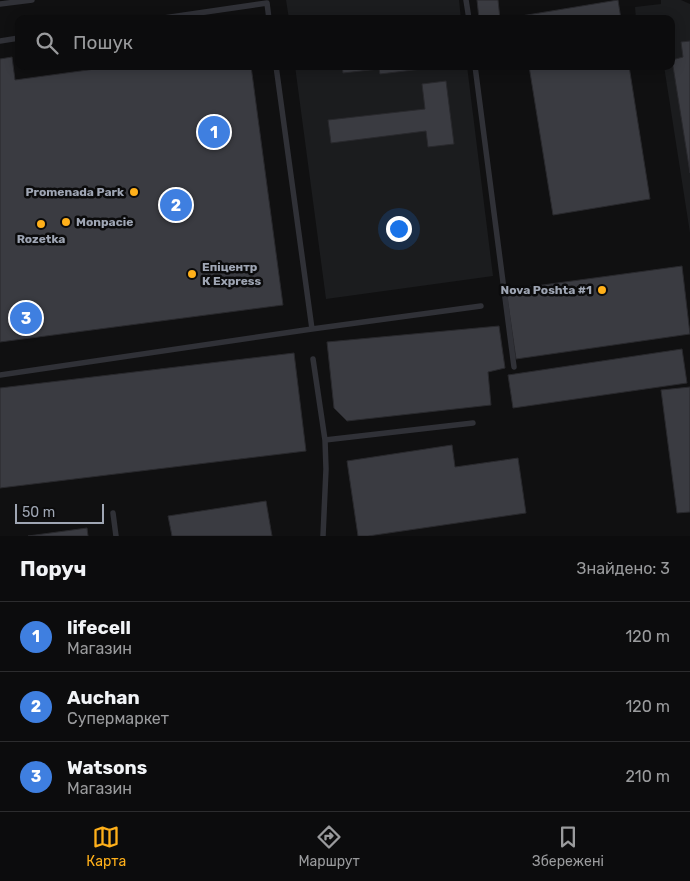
<!DOCTYPE html>
<html lang="uk">
<head>
<meta charset="utf-8">
<style>
  :root { --surface:#0c0c0d; --page:#151516; --text:#f1f3f6; --muted:#9a9b9d; --line:#2c2c2e; --accent:#ffb01a }
  body { margin:0; font-family:Rubik,sans-serif; background:var(--page); color:var(--text) }
  .scale { position:absolute; left:15px; bottom:12px; width:89px; box-sizing:border-box; padding-left:5px; border:2px solid #9fa6b4; border-top:0; font-size:14px; line-height:18px; white-space:nowrap; color:#9fa6b4; -webkit-text-stroke:4px #0b0b0c; paint-order:stroke }
  .you { position:absolute; left:398px; top:228px; width:18px; height:18px; margin:-12px; border:4px solid #fff; border-radius:50%; background:#1a73e8; box-shadow:0 0 0 8px #1a73e833 }
  .badge { display:grid; place-items:center; width:32px; height:32px; border-radius:50%; background:var(--accent); color:#fff; font-size:16px; font-weight:700 }
  .pin { position:absolute; translate:-50% -50%; border:2px solid #fff; box-shadow:0 1px 5px #0006 }
  .list { margin:0; padding:0; list-style:none }
  h2 { display:flex; justify-content:space-between; align-items:center; height:65px; margin:0; padding:0 20px; font-size:21px }
  h2 small { font-size:16px; font-weight:400; color:var(--muted) }
  .list li { display:grid; grid-template-columns:32px 1fr auto; gap:15px; align-items:center; box-sizing:border-box; height:70px; padding:0 20px; border-top:1px solid var(--line) }
  .list b { display:block; font-size:19px; white-space:nowrap }
  .list p { margin:0; font-size:16px; white-space:nowrap; color:var(--muted) }
  .list em { font-size:16px; font-style:normal; color:var(--muted) }
  .icon { flex:none; width:28px; height:28px; fill:none; stroke:currentColor; stroke-width:2; stroke-linecap:round; stroke-linejoin:round }
  .map { position:relative; flex:none; width:690px; height:536px; overflow:hidden }
  .search { position:absolute; background:var(--surface); box-shadow:0 2px 12px #0003; left:15px; right:15px; top:15px; height:55px; display:flex; align-items:center; gap:12px; box-sizing:border-box; padding:0 18px; border-radius:10px; color:var(--muted); font-size:19px }
  .sheet { height:275px; background:var(--surface) }
  nav { display:flex; justify-content:space-around; align-items:center; box-sizing:border-box; height:70px; border-top:1px solid var(--line); background:var(--surface); font-size:14px; color:var(--muted) }
  nav a { display:grid; justify-items:center; gap:2px }
  nav .on { color:var(--accent) }
  .map>svg:first-child { display:block }
  .built { fill:#1b1c1e }
  .building { fill:#3a3b41; stroke:#29292d }
  .lines { fill:none; stroke-linecap:round; stroke-linejoin:round }
  .lane { stroke:#303137; stroke-width:5.5 }
  .poi-dot { fill:#ffb01a; stroke:#0b0b0c; stroke-width:2 }
  .labels { text-anchor:middle; stroke-width:5; stroke-linejoin:round; paint-order:stroke }
  .poi-label { font-size:12px; font-weight:bold; fill:#9fa6b4; stroke:#0b0b0c; text-anchor:end }
</style>
</head>
<body>
<div class="map">
<svg width="690" height="536" viewBox="0 0 690 536">
  <rect width="100%" height="100%" fill="#101011"/>
  <path class="built" d="M286,0H459L461,19H289Z
    M661,0H681L690,4V233L664,66H671V19H636L635,7L661,4Z
    M295,66H467L493,276L326,299Z"/>
  <path class="building" d="M477,0H498L500,19H479Z
    M618,0L621,19H521V16Z
    M690,41V173L672,60L683,57L681,42Z
    M12,57L15,80L117,66H251L283,305L0,342V59Z
    M342,66H447L380,74L379,69L343,73Z
    M529,66H629L650,199L553,215Z
    M446,81L454,144L428,147L426,131L331,143L328,120L425,109L422,84Z
    M682,266L690,334L516,359L506,290Z
    M499,326L505,368L488,372L491,405L347,421L334,408L327,342Z
    M682,349L687,383L513,408L508,375Z
    M294,353L306,451L0,488V388Z
    M690,387V512L677,513L661,390Z
    M452,445L455,467L518,458L526,513L368,536H358L347,461Z
    M266,501L272,536H172L168,516Z
    M87,528L88,536H28Z"/>
  <g class="lines">
    <path class="lane" d="M466,0L469,19
      M0,4L32,0
      M157,19L267,3L269,19
      M0,41L19,38
      M475,66L514,367
      M312,329L481,306
      M313,359L325,440L326,469L323,536
      M0,375L312,329L276,66
      M325,440L473,423
      M113,513L116,536"/>
  </g>
  <g class="poi-dot">
    <circle cx="134" cy="192" r="5"/>
    <circle cx="66" cy="222" r="5"/>
    <circle cx="41" cy="224" r="5"/>
    <circle cx="192" cy="274" r="5"/>
    <circle cx="602" cy="290" r="5"/>
  </g>
  <g class="labels">
    <g class="poi-label">
      <text x="124" y="196">Promenada Park</text>
      <text x="76" y="226" text-anchor="start">Monpacie</text>
      <text x="41" y="243" text-anchor="middle">Rozetka</text>
      <text x="202" y="271" text-anchor="start">Епіцентр<tspan x="202" dy="14">К Express</tspan></text>
      <text x="592" y="294">Nova Poshta #1</text>
    </g>
  </g>
</svg>
<div class="scale">50 m</div>
<div class="you"></div>
<div class="pin badge" style="left:214px;top:132px;background:#3f7fe0">1</div>
<div class="pin badge" style="left:176px;top:205px;background:#3f7fe0">2</div>
<div class="pin badge" style="left:26px;top:318px;background:#3f7fe0">3</div>
<div class="search"><svg class="icon" aria-label="search" viewBox="0 0 24 24"><circle cx="10" cy="10" r="6"/><path d="M15 15l6 6"/></svg>Пошук</div>
</div>
<section class="sheet">
<h2>Поруч<small>Знайдено: 3</small></h2>
<ul class="list">
<li><span class="badge" style="background:#3f7fe0">1</span><div><b>lifecell</b><p>Магазин</p></div><em>120 m</em></li>
<li><span class="badge" style="background:#3f7fe0">2</span><div><b>Auchan</b><p>Супермаркет</p></div><em>120 m</em></li>
<li><span class="badge" style="background:#3f7fe0">3</span><div><b>Watsons</b><p>Магазин</p></div><em>210 m</em></li>
</ul>
</section>
<nav>
<a class="on"><svg class="icon" aria-label="map" viewBox="0 0 24 24"><path d="M3 6l6-2 6 2 6-2v14l-6 2-6-2-6 2zM9 4v14M15 6v14"/></svg>Карта</a>
<a><svg class="icon" aria-label="directions" viewBox="0 0 24 24"><path d="M12 3l9 9-9 9-9-9zM9 14v-3h6M13 9l2 2-2 2"/></svg>Маршрут</a>
<a><svg class="icon" aria-label="saved" viewBox="0 0 24 24"><path d="M7 4h10v16l-5-4-5 4z"/></svg>Збережені</a>
</nav>
</body>
</html>
